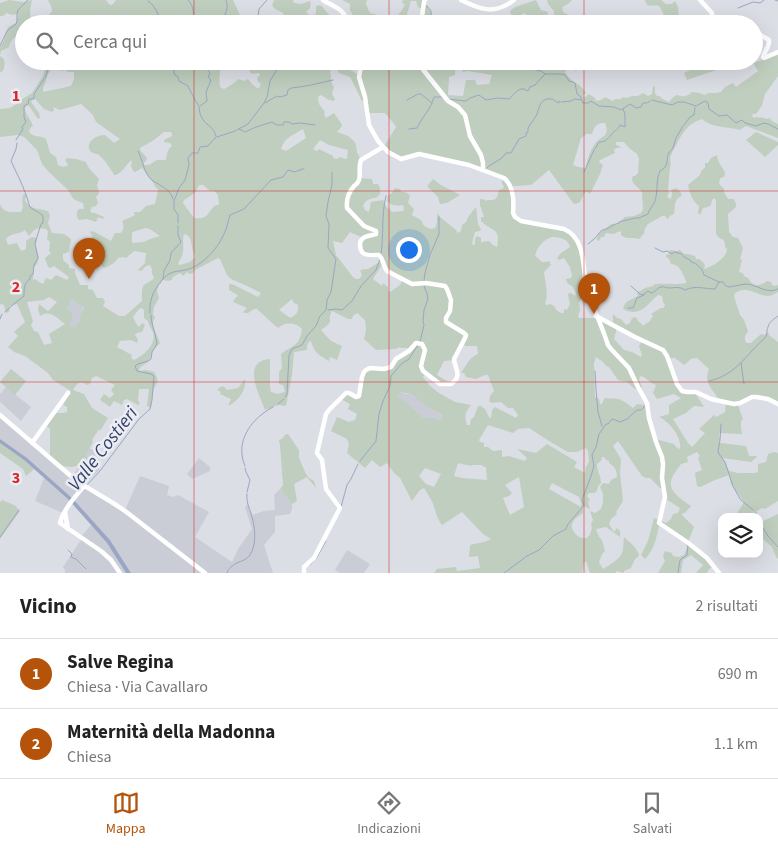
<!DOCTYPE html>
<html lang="it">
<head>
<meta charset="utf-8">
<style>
  :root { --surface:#fff; --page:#f6f6f6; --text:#222; --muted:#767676; --line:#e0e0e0; --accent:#b45309 }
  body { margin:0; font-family:"Source Sans 3",sans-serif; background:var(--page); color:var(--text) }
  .controls { position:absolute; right:15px; bottom:15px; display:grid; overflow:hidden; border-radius:10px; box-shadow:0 5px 20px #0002 }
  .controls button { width:45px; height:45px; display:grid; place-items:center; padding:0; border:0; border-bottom:1px solid var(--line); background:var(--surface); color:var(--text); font:25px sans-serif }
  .you { position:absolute; left:408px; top:249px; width:18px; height:18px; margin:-12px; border:4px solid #fff; border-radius:50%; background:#1a73e8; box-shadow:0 0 0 8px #1a73e833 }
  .badge { display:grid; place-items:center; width:32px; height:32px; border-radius:50%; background:var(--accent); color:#fff; font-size:16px; font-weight:700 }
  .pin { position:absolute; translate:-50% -41px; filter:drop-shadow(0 1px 2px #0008) }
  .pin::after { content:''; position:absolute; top:26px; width:18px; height:15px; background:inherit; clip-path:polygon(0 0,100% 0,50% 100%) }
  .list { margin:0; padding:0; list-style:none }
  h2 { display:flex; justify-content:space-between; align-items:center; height:65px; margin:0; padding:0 20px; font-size:21px }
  h2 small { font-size:16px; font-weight:400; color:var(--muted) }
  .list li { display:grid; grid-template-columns:32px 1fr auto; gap:15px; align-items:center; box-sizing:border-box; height:70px; padding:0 20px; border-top:1px solid var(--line) }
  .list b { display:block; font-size:19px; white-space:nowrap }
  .list p { margin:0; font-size:16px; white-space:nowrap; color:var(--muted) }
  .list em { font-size:16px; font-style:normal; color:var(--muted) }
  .icon { flex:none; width:28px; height:28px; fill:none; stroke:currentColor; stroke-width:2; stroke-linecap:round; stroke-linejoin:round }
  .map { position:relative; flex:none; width:778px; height:573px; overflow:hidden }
  .search { position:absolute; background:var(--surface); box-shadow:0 5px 20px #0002; left:15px; right:15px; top:15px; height:55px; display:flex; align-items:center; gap:12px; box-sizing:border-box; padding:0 18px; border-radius:28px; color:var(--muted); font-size:19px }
  .sheet { height:205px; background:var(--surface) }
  nav { display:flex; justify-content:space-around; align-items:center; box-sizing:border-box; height:70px; border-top:1px solid var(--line); background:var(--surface); font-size:14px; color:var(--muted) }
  nav a { display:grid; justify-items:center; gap:2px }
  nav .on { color:var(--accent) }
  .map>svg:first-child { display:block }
  .built { fill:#cbcdd6 }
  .green { fill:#bfcebe; fill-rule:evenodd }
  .water { fill:#9aa6c3 }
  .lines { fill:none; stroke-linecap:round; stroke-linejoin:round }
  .stream { stroke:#9aa6c3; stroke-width:1 }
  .secondary { stroke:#fff; stroke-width:4.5 }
  .grid { fill:none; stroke:#d62828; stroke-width:1; stroke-opacity:0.55 }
  .labels { text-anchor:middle; stroke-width:5; stroke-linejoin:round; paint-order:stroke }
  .water-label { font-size:19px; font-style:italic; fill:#35436a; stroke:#ebedf3 }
  .grid-label { font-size:16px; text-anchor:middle; font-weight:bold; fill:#d62828; stroke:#ebedf3; stroke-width:5; stroke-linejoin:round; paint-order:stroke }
</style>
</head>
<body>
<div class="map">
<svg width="778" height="573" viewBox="0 0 778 573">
  <rect width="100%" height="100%" fill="#dcdee5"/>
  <path class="built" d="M72,299L76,303L84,306L81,314V320L79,325L74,329L69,324L67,308Z
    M6,387L31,407L21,421L0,402V394Z
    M401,392L405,394L410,393L412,394L430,409L436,411L443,417L440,420L434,418L423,419L397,394Z
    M0,416L72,476L81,465L89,448L101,455L94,464L100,469L84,486L125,510L140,476L169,486L167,495L173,497L178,495L209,512L195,537L232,562L238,549L252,529L245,507L248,504L252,515L264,511L275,510L274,495L280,489L292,504V509L290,514L275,516V532L264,545L273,573H131L110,540L73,499L27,459L0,439Z
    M199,458L210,467V471L192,479L187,474Z
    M44,478L62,492L71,502L63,513L35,501Z
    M91,525L107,543L126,573H65V570L63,567L81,540L80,538Z
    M347,550L370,564L364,573H340L335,570Z"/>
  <path class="green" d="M9,0L23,2L32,0L30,10L31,24H24V33C14,38 12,37 9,47L1,51L0,56L4,59C5,63 5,70 1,73L0,71V47L4,40L8,27L16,23L18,16L17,14L11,15L7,13L3,16H0V3Z
    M48,0H106L109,4L111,5L114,3L116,0H233L240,15L244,20L243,21H238L236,24H36L38,22L45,20L47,17L52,11L51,6Z
    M274,0H293L294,3L302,4L309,1L311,3L310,8L306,12L312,17L316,13V6L320,5C326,9 320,5 325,10C329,16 335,17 338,24H292V20L285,17L283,13L275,9L272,5Z
    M342,0H367L366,4L370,13C388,17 396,25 405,4L402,3L403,0H426L424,3L428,6L435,24H422L423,9L418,7L416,1H411L404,24H347V20H351L353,16L350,10V4Z
    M536,0L541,10L548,12L547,18L541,17L543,24H521L527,17L525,13L512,19L510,11L515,7Z
    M547,0H572L568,4L562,7L563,12L573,17L576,24H554V11L548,4Z
    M645,0H661L666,4H672L675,1L678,7L679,18L684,20V24H677L673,19L671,20L670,24H666V20C664,16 662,9 659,6C655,4 651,7 647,5Z
    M778,53V76L765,94L762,105L757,113L751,115L754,118L757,117L759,118L760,117L767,119L770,118L772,121L778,124V138L746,126L740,130C727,126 714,129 702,119C686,124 681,136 674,149C671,155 669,157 671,165L670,167L668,190L669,193L667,197L671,199L672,194L671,190L676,188L679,190L682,195L677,199L675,204L674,214L670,216L668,219L665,216H662C653,222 645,222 644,234L642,235L640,239C634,237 626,240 621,235V231L613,234L606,233L604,237H601L599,241L596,239L598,236L597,235L611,224H617L625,217L634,216L641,213L643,209L642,192C639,187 629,183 633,176H635L638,173L639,159L637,154L629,148L624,142H616V145L619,146L621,148H616L614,150L615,153L600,160L599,162L603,165L600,174L590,194L586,191L580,202L576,204L573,203L549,170L531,185L514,186L511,188L514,214L520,220L563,229L579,243L589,293L583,295L579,302L580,310L578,316L579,318H597L613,324V314L617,318L621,319L626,325L630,323L632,318L636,317L638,321L644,326L645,324L650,321L653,316L651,314L661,308H664L665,304L663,302L662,296L658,295C646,305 640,318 623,309C625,300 631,300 638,296L637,293L645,288L653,286L655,284C665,283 675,285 686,283V281C682,273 681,265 671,264L669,259L666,257V255L669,254L670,250L677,251L680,250L684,254H688L695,256L696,259H699L704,263L705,266L704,268L705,269C714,265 726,259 727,249L725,247C725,236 721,242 716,234V200L714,198L712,200L711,205L708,207L703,208L700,215L698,213L699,206C692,201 690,193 688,185L700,175L702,170L705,168V163H708L711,158L717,155C717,162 723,167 725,173L724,177L720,178L719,184L724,189V192L728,199H734L736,204V207L728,214L729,232L733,237L738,238L743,248L740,259L742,260L739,272L743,273L744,276L748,278C753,287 759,287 767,281L771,282L772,285L774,286L778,285V292C765,301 759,292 747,290C743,289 739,291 735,293L734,296L740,315L744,320L748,331L745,336V341L747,343H751L761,334L764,335L768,332L769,335L778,342V404L757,397L738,405L743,419L741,421V428L742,434L719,433L720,443L746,446L749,456H756L757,457L751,462L723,458L729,471L738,473H756L758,471V464L766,462L768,454L774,452L778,453V501L765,509L762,508L755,512L756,517H735L744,502L731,484L729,475L715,480L700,487L697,486L695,473L702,470L698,458L700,456L697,452L687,457L688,462L681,464C678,468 674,473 672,478C666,490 682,500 691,506L685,513H683L682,515L694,527L688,542L714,566L709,569L707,573H696L703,565L691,555L683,560L681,573H658L665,561L663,556L665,551L672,553L673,556L679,557L684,555L687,548L685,541L660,523C656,537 655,549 645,559L641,555L648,541L654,518L666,523L671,519L673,514L678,513L680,508L666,499L664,490L660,488L650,478H646L642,476L618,441L613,446L621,459L620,473L623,501L616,512L617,514L611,519L609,524L614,532L617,528L620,531V537L606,527L596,529L599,537L602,540L605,551L602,554L599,562L603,569C609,565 619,560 622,553C624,549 623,542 624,537C630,543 638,548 639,556L635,559L631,568L624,571V573L616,571V573H590L586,561L584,563L582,573H434L437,569L456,567L457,571L480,568L478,556L469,557L470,545C477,543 485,543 491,539L483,534L462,512L442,525C437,519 436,512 433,504C431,499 427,493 424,488L420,490L412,501L400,478L394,473L387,463L380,467L372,460L365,468L347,453L349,444L347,439L331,431L337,417L349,422L355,420L357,414L348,409L350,404L341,399L347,394L358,398L365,373L372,369L386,370L412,348H401L400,347L395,349L376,350L364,339L366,330L365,320L357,313L353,316L352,319H348L332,311C326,323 336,320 321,330L331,341L342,346L337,360L330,357L329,361C319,355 314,353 311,341C307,342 307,346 307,350L294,352L292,375L286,406L278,405L265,410C259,394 241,361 270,359V387L271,392L277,394L285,392L283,385L279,384V372L282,368L281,354C293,345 300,346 302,329C295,322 285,322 278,328L270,321L257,309H254L248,313H244L243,312L247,308L233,302L235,298L238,296L236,294L229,290V285L230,284H232L258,297L261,293L247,286L231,279L227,275L220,259L218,258L195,270L193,273L189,274L187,272L183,276L180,273L173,277L172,280L168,281L163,280L159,284L157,291L159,298L154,307L153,315L155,317L153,321V326L160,343L154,349L150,358L148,362L142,366L139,369L140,371L146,370L154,372C161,384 156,382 153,391C152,397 152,403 151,408L147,406L149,389H139L138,401L140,403L138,405L127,399L124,400L122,405L114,401L110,407L100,400L104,394L110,398L114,394L111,390L115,385L96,376L92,378L90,384L87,385C79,380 78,383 73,390L84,394L92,408L108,418L100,431L99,429L92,440L93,442L81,465L71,467L60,466L49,456L50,453V429L46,425L55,413H63L67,412V407L63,405L68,396L67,395L71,391L53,380L48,373L25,356L14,352L8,347L18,336L14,332L25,322L17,304L10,306L9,312L6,313L4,305L0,304V204C4,214 12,212 21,212L23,206C22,202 22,198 23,195L27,194L25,200C33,217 56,201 48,223L52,233L64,234L71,239L69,252L63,254V260L69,265V268L75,269V273L80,285H88V289L93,290L97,298H103L105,302L103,306L119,316H125L142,301C142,297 141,288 144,285C147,282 151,282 154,278L152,273V269L150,265L146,266L141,271L138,270L145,263L146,253L134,251L126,258L123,257L118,258L114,263L105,268L102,267L100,260L93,261L89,255L94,249L88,239L93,237L90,232L93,231L111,241L115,233H121C124,230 124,224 122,221L129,218L135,215L134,212H140L146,206L155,204L158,190V189L156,188C153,180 147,175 142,168L135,172L133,171L131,166L132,160C126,164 123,172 116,175H114C110,168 105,160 99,155C96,153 91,154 89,149C87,140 98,135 105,135L114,143L120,139L96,122L93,115L81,104L60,110L53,107L54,110L52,112L44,109L35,99H33L31,102L39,113L40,118L38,119L29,106L27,105L25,108C25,114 31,120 33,126L30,128L29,132C33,138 41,135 46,139L50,153L56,157L58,165L63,167L67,166L68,164L65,160L67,158L76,159L86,162C88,169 94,173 99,179L97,185L99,193L96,197L98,203L96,206L92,207L90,211L92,213H95L104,217L103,219L98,217L96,222L87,219L79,220C76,217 76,212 79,209H84L83,203L75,200L72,197L68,190L49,172L42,164L37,150L24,137L18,135L0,137V109L10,108L18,103L19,101L32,93L43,76L47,61H224L225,62C219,67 219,80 220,87L224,89C227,88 237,81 238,79L244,81L248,79L252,84L257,88H259L261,84L258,82C257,78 257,78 260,75V74L258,73C255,73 251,75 249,71L253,69V68L249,62L257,65L260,63L258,61H345L350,70L359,75L361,61H586L576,71L569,67L565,72C570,82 581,83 586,93L583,95L584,98L589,94L595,98L596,101L601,100L605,97L613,101L615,99H621L623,97L627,98L632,96H638L643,93L648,96L652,94L653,87L654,86L655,87V93L657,96H660L661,98L669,102L673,97L677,95C683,97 687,97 692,92L699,93L705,95L708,93H716L721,92L725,87L733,83L736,87L758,71L753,63L766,59ZM333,62L339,73L350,77L362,101L367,103L368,115L371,113H385L395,125L396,127L383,148L401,159L422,154L503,176L502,183L504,187L502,189L499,190C497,197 498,201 487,200L486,201L483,199H480V205L484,217H481V221C492,232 501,227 497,247L493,245L489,241L481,242V238L477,236L475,239V244L473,245L472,244L473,239L475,232L480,231L481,229L478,224L476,207L468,217L466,222L462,225L461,231L458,233L456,230L440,217L438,213C436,218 438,223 435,228L430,229L424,226L421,220L412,215L414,209L408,203L410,195L405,192H401L400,189L395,188L391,194L388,195L387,201C391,206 397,206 403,205L404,208L403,211L392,212L386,206L383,200L371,202L369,212L365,210L363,206C365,200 371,198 376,198L380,194V188L378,184H373L372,179L360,178L361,160L357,152L356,145L354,141L348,136L337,132L342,126L341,123L334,113L326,118L324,114L325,112L319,104L318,97L321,95L329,100L334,101L335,99L332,94L334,87C330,82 332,78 330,72L332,69ZM54,63H58L60,65V69L62,71L65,70L68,72H74V79L71,86L43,92V88C46,82 46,80 48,74C50,71 52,69 53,64ZM455,70H462L463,72L468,71L492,75L489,84L477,85L475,80H466L463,96L448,95L449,77L455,75ZM601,123H605C611,138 600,135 594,145C590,151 587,160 586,168L578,167L573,165L581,138L587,134H592C594,128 595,125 601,123ZM303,129L306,138L286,151L281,149C284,137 294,135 303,129ZM164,132H171L172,134V136L164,140V142L170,143L172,146C167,149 167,155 166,160H157L149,165H144V163L147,159C146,154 140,153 140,148L154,140ZM320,140L329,145L348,150L347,159L339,157L338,159L333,158V156L319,149L317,151L313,149ZM199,185H203L210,191H214L218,195L219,205H216C206,212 210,220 194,218L183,203L184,200L195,193ZM38,228L46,229L48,231L47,239L50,242L49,251L51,253L45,258L48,267L50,268L54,266L69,277L67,280L56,275L51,280L46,278L43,284L39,282L35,279L33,280L34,267L37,264L39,257L35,245L37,241L36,238L32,237L26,241V249L21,251L17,243L8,245L6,239C12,232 19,235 25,230L29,236L33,231ZM145,228L150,229L160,236L150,239L144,242L132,243V233C135,230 141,230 145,228ZM350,232L363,238L361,249L366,255L381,258L383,260L368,269L360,270L362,275L361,277L359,279H356L353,277L336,255L333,241L342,243ZM184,234C191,236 190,239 192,246C192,250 194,253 195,257L190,262L180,265L178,264C179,260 183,256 183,252C184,246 182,241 184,234ZM552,237C559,237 569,239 570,247L561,253L557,258L559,260L564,258L570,267L572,276L571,278L566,279V280L568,284L572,286L576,293L575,296L571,293H569L568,295L570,304L567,310L564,309V313H561L556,310L555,307L551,304L546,305L545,304C549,293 545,283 544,272L551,265L549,261C539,264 542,260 535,256C537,247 543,240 552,237ZM383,263L385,269L403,279L400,285L390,292L388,291V287L383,283L382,286L373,279ZM49,297L57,302L48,311L39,304L38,309L40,316C50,309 57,318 65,324L49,334L52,343L44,345L38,332L34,331L31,325L33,321L27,302L44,300ZM72,299L76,303L84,307C84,309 82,311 81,313C79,321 82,321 74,328L69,324L72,319V314L67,308ZM292,299L294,303L298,305C299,312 296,315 290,318L279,310ZM141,308L144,310V318L148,321C149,326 151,328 153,332C157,345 143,356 134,360L131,358L132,355L117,347L120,341L131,340L137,343L138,339L135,335L137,333L142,332L145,325L143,323L138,327L133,317L139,309ZM617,327L642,341L639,346L642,355L641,357L632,352L624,350L614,339ZM463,344L466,346H477L478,354C469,357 466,366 461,373H464L466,377L476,379L485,375H488L494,391L490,396L489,401L492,403L501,402L508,408H513L518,415L516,418L495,407L492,410L491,418L489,417L485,409L481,406H478L474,417L471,419L470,425H467C464,415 465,413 471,405L455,402L439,393L430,386L423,377L425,374L438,383L452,384L437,375L444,361L454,360ZM596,357L603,362L606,366L609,367L618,380L627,382L635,389H639L642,387L639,380L640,376C647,377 649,383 656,385L653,393L657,399L674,394L681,398L669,405V414L659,417C670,422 682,437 680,449L676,447L674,444L655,439L648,403L644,405L637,404L633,408C629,405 623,400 618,399C614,398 610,399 605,398L604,399L602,404H600L599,399L595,397L594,363ZM672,358H675L684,365L691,359L697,358L709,369C703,386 713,387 719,401L726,402L725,412L716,417L714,415L699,429L705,433L692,447L688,443L673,419L686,413L694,406L704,407L695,393L682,390L668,359ZM401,392C405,394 409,392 412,394C417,399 423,404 429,408C435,411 439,412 443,417L440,420L434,418H423L398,395ZM488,425L513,433L518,429L529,428L549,441L568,452H577L586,448L588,451L589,462L586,467L585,473L574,467L577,462L547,444L536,453L517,449L527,458L525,461L509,456L502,457V450L493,451L488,447H484V443L480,442L479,440ZM602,457H604L605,459L609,461V463C615,467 617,470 617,477L611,480L609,484L603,483L600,487L603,494V502L601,509L595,513L590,511L593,520L591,524L592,528C591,530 591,533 589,536C583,543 570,532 572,525C573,519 579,516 583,513V506L590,509L588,502L590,500L587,496L589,493H594L597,491L598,486L601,483C601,476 597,472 597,464L601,461ZM458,463L471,466L472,465H482L484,467H486L487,480L462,478L454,476ZM425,468L441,474L434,487L426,484L419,476ZM519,477L524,507L510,515L503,498L509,496L512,493L505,485ZM552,483L579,497L581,503V507L549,489Z
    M715,61H729L731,65L687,80L684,73L692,69L695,70L696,68Z
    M756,132L778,142V145L765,157L746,140Z
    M433,179L441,185L460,195L447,203L440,204L438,197L427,186Z
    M11,369L26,381L15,395L0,382Z
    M245,379C247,390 237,402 228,406L231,399L220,394L221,392L217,390L219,388L223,386L227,390L238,388Z
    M286,434H288L299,450V458L306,474L309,478L314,481L316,488L307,477L294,484L297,501L292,504L280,489L283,485L280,445L279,440L282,439Z
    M0,443L24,460L34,469L26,476L23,469L0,453Z
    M2,500L16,506L17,508L20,511L0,539V502Z
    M778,514V559L776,557L772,547L763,539L759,532V523Z"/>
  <path class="water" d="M0,439L27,458L73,499L110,540L131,573H126L107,543L69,500L24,460L0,443Z"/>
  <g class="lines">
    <path class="stream" d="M188,0C194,6 195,16 192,24
      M775,0L778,1
      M148,1C154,4 160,16 161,24
      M426,6C430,9 432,10 431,16L434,20V24
      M738,8L753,2L760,3L764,0
      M50,24L51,20L57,18
      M222,24C223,14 230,11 226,0
      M257,24L259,9L267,0
      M0,46L7,31L16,24L17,21V14L18,10L28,0
      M172,61L174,65V74L178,77L179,81L188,86L195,100L199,106
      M531,61L532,69L541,71L545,74H561L565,75L569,81L575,83L577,94L580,96L583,103H588L591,101L599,106L614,107L621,110L630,104L636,108L641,107L643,103H647L650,101
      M208,67L210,61
      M45,78L48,70L50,61
      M448,99L466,101L470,98L479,95L486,100L498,98L509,99C514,95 517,88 524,89L528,91L530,87L535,85L545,74
      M407,100L418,94H421L432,103
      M652,100L672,105L678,102H684L696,106L705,101L708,103L709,109L719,116L727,115L736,123L742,120L745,123L756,126L764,123L768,124L778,129
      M561,102L571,101L575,99L581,100
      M265,103L277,96L280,97L287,95L288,90L291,88C305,87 319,83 333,80
      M200,106L207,101L206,92L211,80L208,77L210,73L203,64L204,61
      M199,107C200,126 213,123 216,136
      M684,125L690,117L694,115L695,108
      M239,129L245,132L256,127L272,122L277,125H283L284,122H289L292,124L300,123L315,125
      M409,129L417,128C422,117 431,109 434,97H443
      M217,137L235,131L248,124L264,103L267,97L270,81L276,71L282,63
      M16,140L23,129L22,127L26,122L24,117V106L28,104L29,99H34V94L44,79
      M595,149L599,142C607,142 607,139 612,134C615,130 618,130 620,125L625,127V114L623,109
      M138,151C143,160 144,175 153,181C160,185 171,190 173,199
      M487,168L489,166L502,158L506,153H511L519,139L526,136V133L528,132V128C530,124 535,119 537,114C539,107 541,97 552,99C554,100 556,102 559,103V101
      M584,172L594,150
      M178,223V215L174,209V201L179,188L185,180L189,165L188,158L192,153H198L200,147L208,146L216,137
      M588,244L594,239L602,230C608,230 613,224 619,223V222L635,218H639L648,214C649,209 653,206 655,201C658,192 656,181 659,174C661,167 660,173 664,168C668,164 667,159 668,154L673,148L676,138L683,126
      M655,248L663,252L667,251L672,254L674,252L682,254L684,257L690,260L691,262C697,263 703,269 704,275L719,282
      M381,254C384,235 381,215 386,196
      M163,279L164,271L170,260L171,253L181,242L178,235V226
      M161,281C172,269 174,273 189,269C204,264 218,248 224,234C227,228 228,221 230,215L244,209L271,180L283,177L288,170L295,172L299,170L300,171L301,169H304
      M424,281L425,273L430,255L439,234V217
      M631,286L640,294L643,295L648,291L651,293C656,292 658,287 661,287C664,286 666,288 669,288C675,288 679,286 685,290C695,285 705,289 715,289L719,282H723L726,286L729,287C734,286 740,285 745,284C757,284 767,295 778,289
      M628,308H633L637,298L644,295
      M328,310L336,309L342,310L352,301L361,286L376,270L380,259
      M5,312L15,303L24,296C24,289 24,283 30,279V276L33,274L34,265L38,258L35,243L41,224L43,223V216C39,212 33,210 30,207C28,203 28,199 26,195C22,183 16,172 11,161L16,149L17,143
      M150,313C149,302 153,290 161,282
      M0,319L2,314
      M420,342L424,325L423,321L424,310L428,299L427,293L425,289L424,285
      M741,363L744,384
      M595,371L596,389
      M709,381C737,375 746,354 765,338C768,334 766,331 768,327C769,322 774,319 778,316
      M596,390L598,412L602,426
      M285,397L287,394L289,355L292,349L302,345L307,336L316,326L320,316L326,310L327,300L331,292L336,259L328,248L329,224L326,216L328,202L332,185V172
      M278,404L284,399
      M721,424L720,440L718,451L719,454L725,462L733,486L739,497L741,500L753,510
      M360,461L376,441L379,414L383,401L390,386L391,376L401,364L409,359L418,345
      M245,466C234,441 252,418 273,407
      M245,468L246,472L250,480L247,492
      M86,486L100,471L139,419L150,409L152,400L154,376L151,374L137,371L135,366L138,364L148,361L151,359L152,352L157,344C156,334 151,324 151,315
      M341,507L347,485L351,479L358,464
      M756,512L757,517
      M759,522L768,536L778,547
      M0,537L19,510
      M68,550L72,554L71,557L76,559L86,569
      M316,559L326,541
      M310,565L315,560
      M227,573C227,572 230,567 231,567C237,561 245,562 250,555C257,544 255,528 252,517C250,509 246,503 247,494
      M504,573L527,556L539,550L553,536L566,529L568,524L581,509L584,505L582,500L591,476L594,466L592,455L596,447L599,434L606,424H608L611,420L613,419L620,422L627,419L637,410H641L646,405
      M678,573L680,560L687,555L688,545"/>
    <path class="secondary" d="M323,0C334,7 346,9 347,24
      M461,0C481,10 495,15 514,0
      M700,0L712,13L711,24
      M421,24L424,2L425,0
      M754,31L769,40C770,47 764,51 763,57L764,58L778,52
      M362,61L359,77L365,97L369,125L378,141L388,152L401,159L419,154L469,165L504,178C514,186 514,202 513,213L515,217L521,221L564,229C587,239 582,270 587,289C593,308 602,326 608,345L611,349L629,368L638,387L647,403L649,418L656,442L662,457L663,464L662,478L665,497L659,523L687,542L707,558L719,573
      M422,61L421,67L448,101L458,107L465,115L470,136L481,155L483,163V170
      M596,316L635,337L663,350L667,356L677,384L682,391L687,392H696L711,399L734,404L740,403L752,397H756L768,399L778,404
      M0,415L72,477C90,491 111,500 129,514L205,573
      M32,443L68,393
      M84,486C75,497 63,510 60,523L101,551L111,560L120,573
      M65,513L68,529
      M304,573V567L314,558L340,508L326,489L322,460L317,453L326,414L329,410L346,393H349L356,397L359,396L362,377L364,372L366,370L370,368L384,369L391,367L396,359L409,351L416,343L422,344L425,350L421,366L423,371L440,384H451C463,375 455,370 454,359L465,338L466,335L464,333L446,322V318L450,311L451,300L447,289L445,286L426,283L412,284L387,271C383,266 384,260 379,255C374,255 366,256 363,253C361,251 360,247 360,245C360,236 369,236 376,234V231L364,226L347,208C346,199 348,193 354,186C357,184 358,183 359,180C361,173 358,168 361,160L383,147"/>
  </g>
  <path class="grid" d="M194,0V24M389,0V24M584,0V24M194,61V573M389,61V573M584,61V573M0,191H778M0,382H778"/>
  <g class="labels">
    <g class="water-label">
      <text transform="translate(102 448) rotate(-52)" y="7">Valle Costieri</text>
    </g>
  </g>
  <g class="grid-label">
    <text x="16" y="101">1</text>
    <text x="16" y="292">2</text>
    <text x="16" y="483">3</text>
  </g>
</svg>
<div class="controls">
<button><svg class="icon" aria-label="layers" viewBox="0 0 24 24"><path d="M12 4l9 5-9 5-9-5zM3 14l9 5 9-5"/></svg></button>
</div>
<div class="you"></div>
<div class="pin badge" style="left:594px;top:314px">1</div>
<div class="pin badge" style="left:89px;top:279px">2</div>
<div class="search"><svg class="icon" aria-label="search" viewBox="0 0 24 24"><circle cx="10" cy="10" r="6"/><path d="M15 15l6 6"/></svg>Cerca qui</div>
</div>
<section class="sheet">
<h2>Vicino<small>2 risultati</small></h2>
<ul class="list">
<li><span class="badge">1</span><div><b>Salve Regina</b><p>Chiesa · Via Cavallaro</p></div><em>690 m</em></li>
<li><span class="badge">2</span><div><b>Maternità della Madonna</b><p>Chiesa</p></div><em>1.1 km</em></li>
</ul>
</section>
<nav>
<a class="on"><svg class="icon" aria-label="map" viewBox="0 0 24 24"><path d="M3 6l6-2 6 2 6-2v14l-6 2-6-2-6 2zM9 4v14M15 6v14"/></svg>Mappa</a>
<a><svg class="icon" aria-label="directions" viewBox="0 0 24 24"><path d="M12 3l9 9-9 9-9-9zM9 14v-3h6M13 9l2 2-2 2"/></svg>Indicazioni</a>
<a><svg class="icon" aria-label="saved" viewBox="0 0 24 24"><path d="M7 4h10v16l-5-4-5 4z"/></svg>Salvati</a>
</nav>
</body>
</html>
